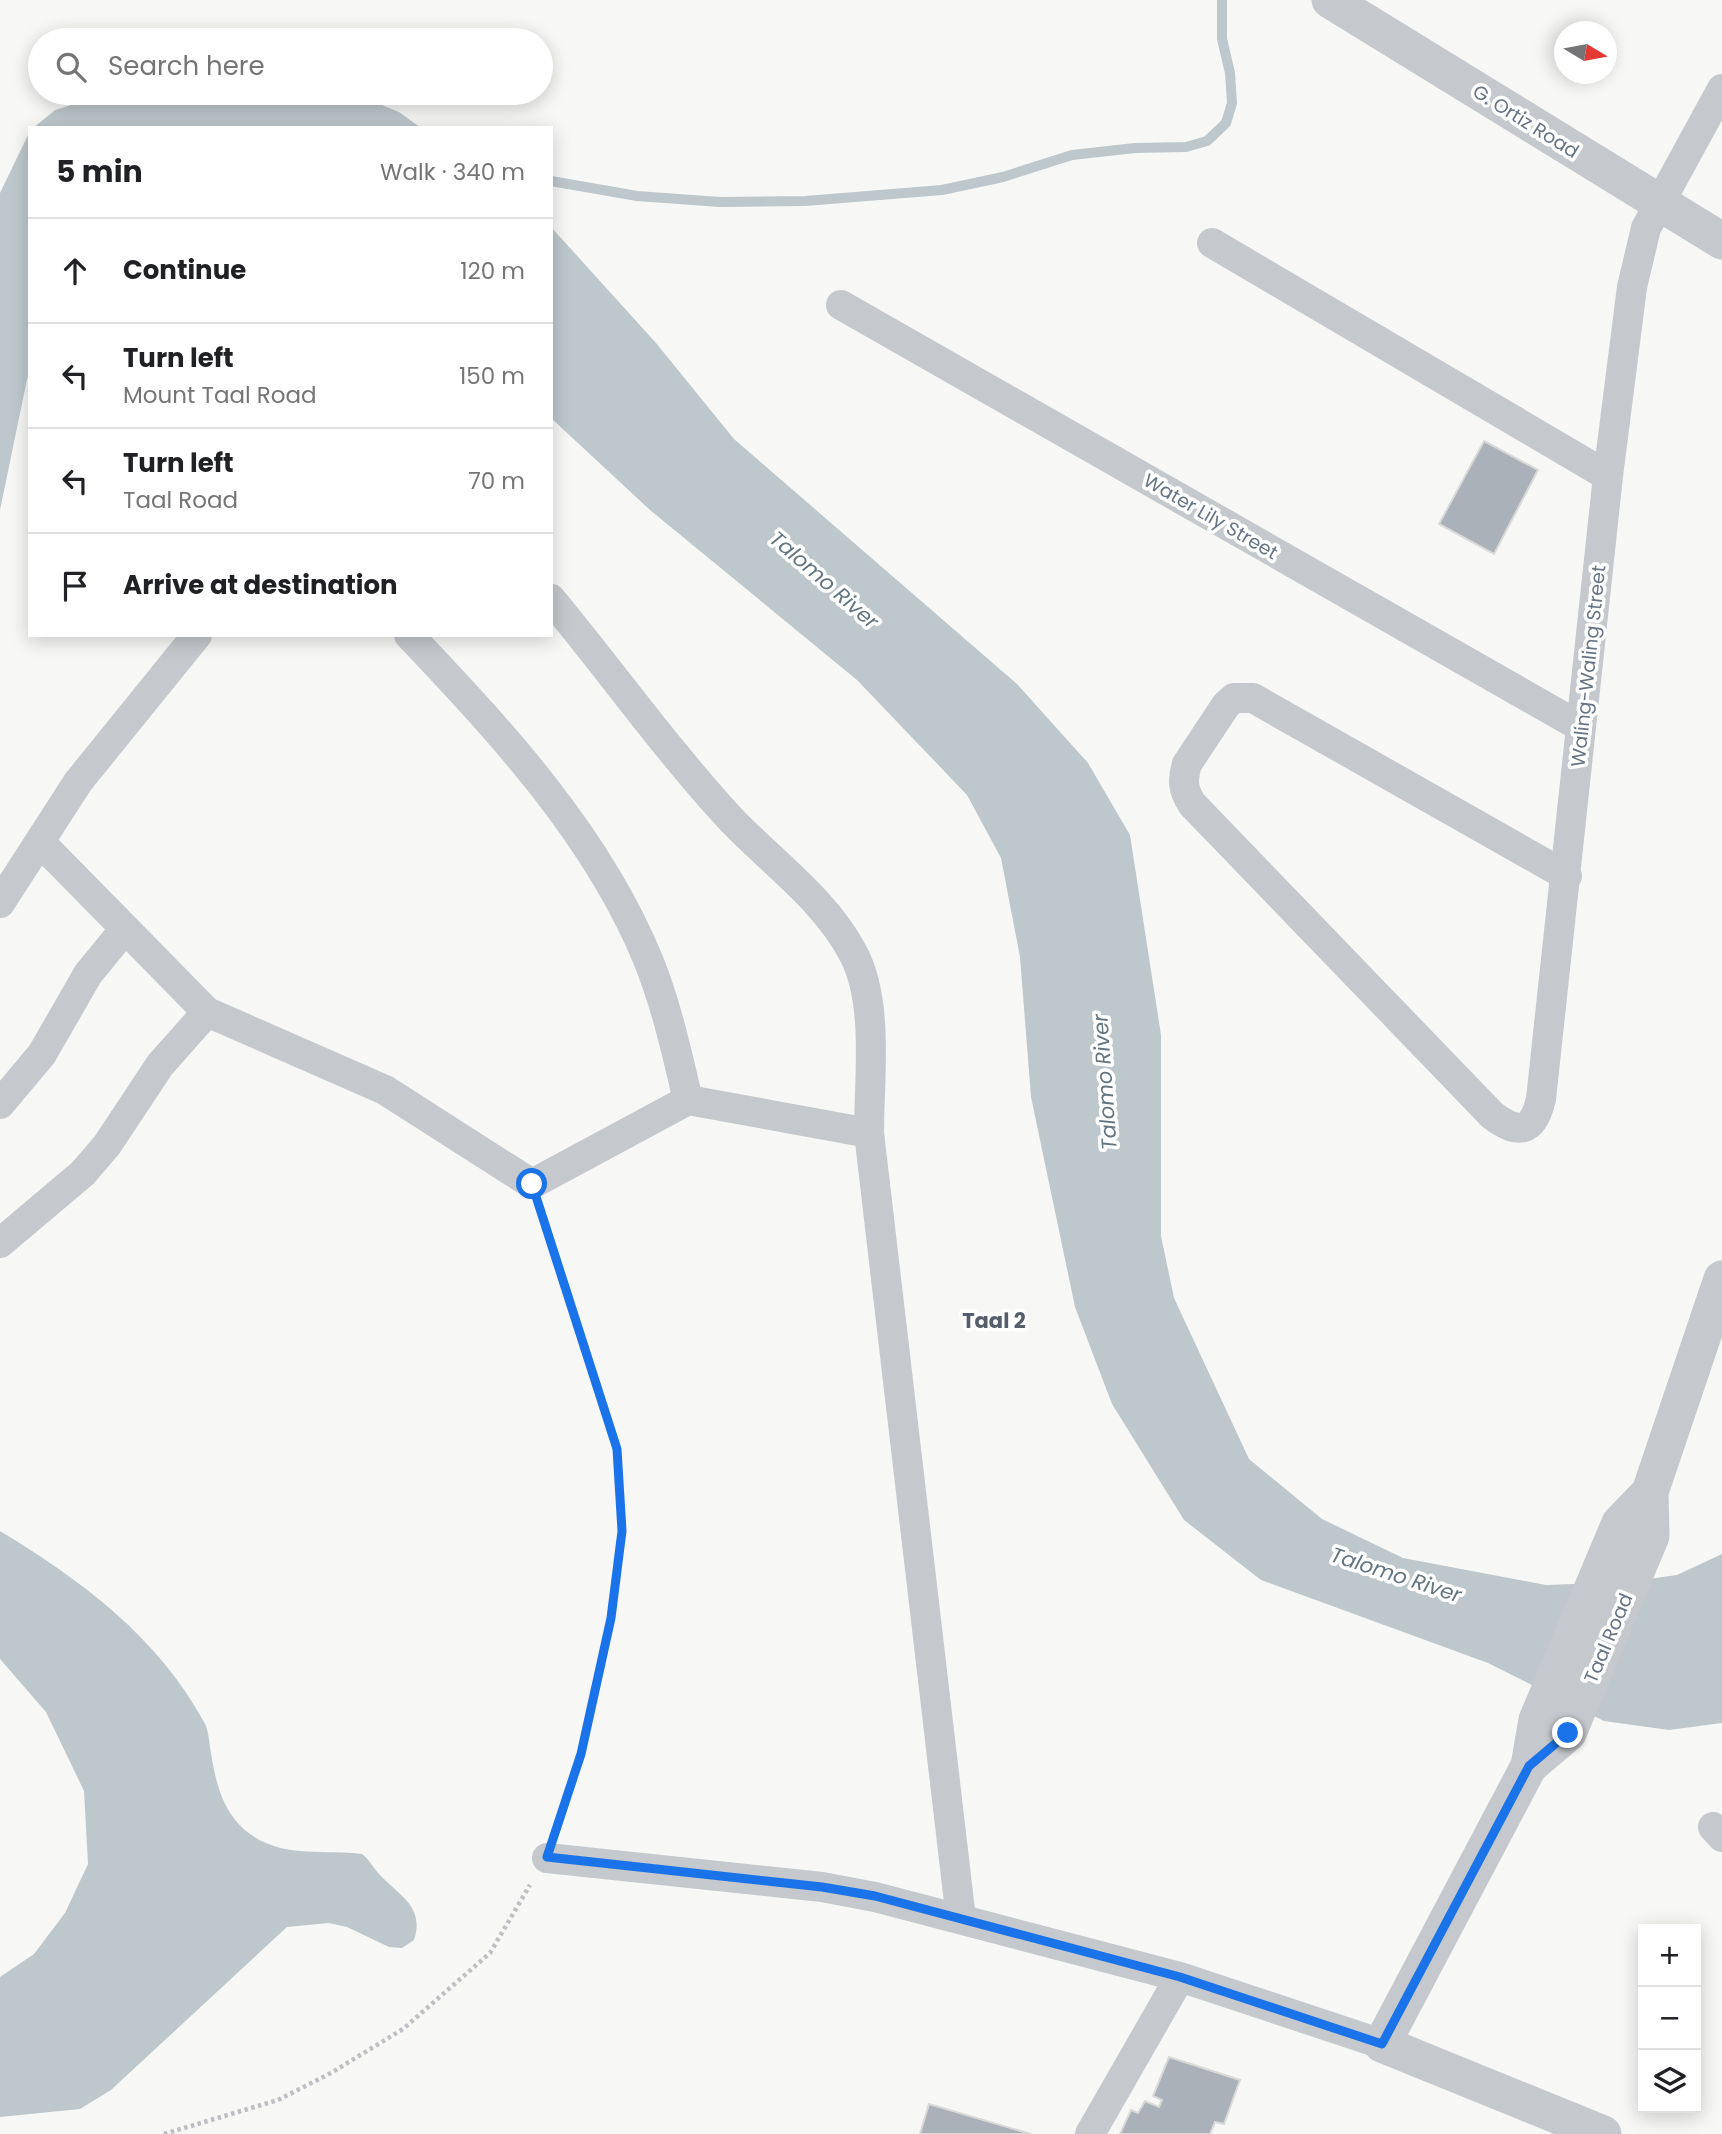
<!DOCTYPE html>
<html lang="en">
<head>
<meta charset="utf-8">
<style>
  :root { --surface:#fff; --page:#f6f6f6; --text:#202124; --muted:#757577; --line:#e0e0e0 }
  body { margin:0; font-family:Poppins,sans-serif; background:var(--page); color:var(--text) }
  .controls { position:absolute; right:21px; bottom:21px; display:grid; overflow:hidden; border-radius:0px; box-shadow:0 4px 18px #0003 }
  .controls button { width:63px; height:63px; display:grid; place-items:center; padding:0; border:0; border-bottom:2px solid var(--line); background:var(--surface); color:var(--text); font:35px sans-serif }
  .compass { position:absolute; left:1554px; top:21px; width:63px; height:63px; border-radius:50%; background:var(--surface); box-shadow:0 4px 18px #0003; rotate:100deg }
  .stop { position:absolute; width:21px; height:21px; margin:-16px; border:5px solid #1a73e8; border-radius:50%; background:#fff }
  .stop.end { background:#1a73e8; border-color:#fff; box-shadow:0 2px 7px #0008 }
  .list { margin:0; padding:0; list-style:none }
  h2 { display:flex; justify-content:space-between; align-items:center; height:91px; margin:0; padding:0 28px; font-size:30px }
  h2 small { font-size:23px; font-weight:400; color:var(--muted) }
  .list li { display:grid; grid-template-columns:46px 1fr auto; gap:21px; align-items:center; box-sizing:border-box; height:105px; padding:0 28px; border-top:2px solid var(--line) }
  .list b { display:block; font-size:26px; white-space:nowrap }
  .list p { margin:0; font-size:23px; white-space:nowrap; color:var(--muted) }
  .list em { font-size:23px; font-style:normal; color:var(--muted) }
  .icon { flex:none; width:38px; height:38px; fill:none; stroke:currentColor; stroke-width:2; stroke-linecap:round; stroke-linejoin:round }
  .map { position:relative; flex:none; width:1722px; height:2134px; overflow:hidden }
  .search { position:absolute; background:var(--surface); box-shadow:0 4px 18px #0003; left:28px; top:28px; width:525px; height:77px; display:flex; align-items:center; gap:18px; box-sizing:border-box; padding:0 24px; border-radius:38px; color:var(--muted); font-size:26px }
  .panel { position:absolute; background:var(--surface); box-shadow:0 4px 18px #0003; left:28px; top:126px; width:525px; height:511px; border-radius:0px }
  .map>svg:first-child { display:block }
  .water { fill:#bec7cc }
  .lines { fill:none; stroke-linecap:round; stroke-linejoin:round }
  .stream { stroke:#bec7cc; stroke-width:10 }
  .building { fill:#abb1b9; stroke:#d9d9d7; stroke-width:2 }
  .path { stroke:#bdbfc2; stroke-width:4.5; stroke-dasharray:3.5 3.5; stroke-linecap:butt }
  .minor { stroke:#c5c8cc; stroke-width:30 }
  .tertiary { stroke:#c5c8cc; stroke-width:37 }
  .route { stroke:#1a73e8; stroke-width:9 }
  .labels { text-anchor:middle; stroke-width:7; stroke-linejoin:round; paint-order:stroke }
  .street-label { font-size:19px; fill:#677486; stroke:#fff }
  .water-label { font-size:21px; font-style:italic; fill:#637581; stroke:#fff }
  .neighbourhood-label { font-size:21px; font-weight:bold; fill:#555e6b; stroke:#fff }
</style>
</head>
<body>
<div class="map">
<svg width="1722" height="2134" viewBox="0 0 1722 2134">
  <rect width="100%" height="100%" fill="#f7f8f5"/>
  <path class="water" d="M110,93H352L399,112L421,128H33L55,110Z
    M30,131V365L0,510V193Z
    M551,227L656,343L734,439L1017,684L1088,763L1130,835L1161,1035V1236L1174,1298L1249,1459L1322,1519L1403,1558L1546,1585L1627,1582L1677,1575L1722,1554V1723L1669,1730L1604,1721L1488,1663L1261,1580L1184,1520L1112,1404L1075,1307L1031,1097L1020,957L1001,858L967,795L857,680L650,510L551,418Z
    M0,1531C81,1580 158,1637 204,1722C209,1730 209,1743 211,1753C216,1785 224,1817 253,1836C286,1858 326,1849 362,1854C370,1860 373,1868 380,1875C400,1896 425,1907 414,1940L402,1948L389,1947L347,1927L329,1923L287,1927L111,2090L80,2109L0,2117V1977L34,1954L65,1913L88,1864L84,1791L46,1712L0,1659Z"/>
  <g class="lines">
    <path class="stream" d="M551,181L637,196L720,202L805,201L942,190L1003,177L1072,155L1135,148L1186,147L1207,141L1226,123L1232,103L1230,73L1222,39V0"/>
  </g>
  <path class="building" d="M1484,441L1538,470L1494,554L1439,524Z
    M1169,2057L1240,2080L1224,2124L1215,2122L1210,2134H1120L1131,2110L1138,2113L1145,2101L1159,2107L1162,2100L1153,2096Z
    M929,2104L1031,2134H920Z"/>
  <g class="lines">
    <path class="path" d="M542,1215L617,1449L622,1531L611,1618L581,1754L557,1827
      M164,2134L278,2100L331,2073L403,2029L490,1953L530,1885"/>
    <path class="minor" d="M1212,243L1608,476
      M841,305L1581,727
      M551,599C610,670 664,746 726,814C768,860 825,898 854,955C879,1003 869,1080 869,1133L961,1919
      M409,635C501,732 598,836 649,962C667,1007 677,1054 688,1100
      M41,843L207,1012L385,1090L532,1184L688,1100L869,1133
      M1567,876L1253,698H1234L1226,705L1187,764C1182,780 1183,790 1192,804L1492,1115C1518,1135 1533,1133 1541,1099L1608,476L1632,287L1646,228L1722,89
      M0,903L78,782L197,635
      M0,1104L42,1054L88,974L124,930
      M0,1243L83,1173L107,1145L160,1065L207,1012
      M1713,1827L1722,1837
      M547,1858L822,1887L875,1897L1180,1977L1382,2044
      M1090,2134L1180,1977"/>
    <path class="tertiary" d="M1330,0L1722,241
      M1529,1766L1568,1733L1651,1536L1650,1492L1722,1279
      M1603,2134L1382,2044L1529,1766L1537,1720L1620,1523L1650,1492"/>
  </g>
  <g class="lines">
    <path class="route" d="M532,1184L617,1449L622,1531L611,1618L581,1754L547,1857L822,1887L875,1896L1180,1977L1382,2044L1529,1766L1568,1733"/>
  </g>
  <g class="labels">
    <g class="street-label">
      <text transform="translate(1526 121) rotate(32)" y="7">G. Ortiz Road</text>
      <text transform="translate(1211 516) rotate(30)" y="7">Water Lily Street</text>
      <text transform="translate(1588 666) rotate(-84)" y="7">Waling-Waling Street</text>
      <text transform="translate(1608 1638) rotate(-67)" y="7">Taal Road</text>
    </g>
    <g class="water-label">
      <text transform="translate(824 580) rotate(41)" y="7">Talomo River</text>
      <text transform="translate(1105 1082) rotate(-94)" y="7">Talomo River</text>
      <text transform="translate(1396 1575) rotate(18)" y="7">Talomo River</text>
    </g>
    <g class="neighbourhood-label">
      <text x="994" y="1328">Taal 2</text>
    </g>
  </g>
</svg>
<div class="controls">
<button>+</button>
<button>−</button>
<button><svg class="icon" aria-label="layers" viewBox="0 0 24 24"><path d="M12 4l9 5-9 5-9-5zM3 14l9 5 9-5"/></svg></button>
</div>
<svg class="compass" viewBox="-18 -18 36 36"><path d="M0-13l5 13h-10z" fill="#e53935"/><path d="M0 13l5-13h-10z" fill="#757577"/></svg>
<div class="stop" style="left:532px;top:1184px"></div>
<div class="stop end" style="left:1568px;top:1733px"></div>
<div class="search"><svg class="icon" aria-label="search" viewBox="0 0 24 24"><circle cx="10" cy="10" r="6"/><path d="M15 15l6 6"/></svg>Search here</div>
<section class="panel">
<h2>5 min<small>Walk · 340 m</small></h2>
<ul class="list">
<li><svg class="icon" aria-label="ahead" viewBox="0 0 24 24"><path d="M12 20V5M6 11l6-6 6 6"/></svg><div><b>Continue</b></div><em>120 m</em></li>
<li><svg class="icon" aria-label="left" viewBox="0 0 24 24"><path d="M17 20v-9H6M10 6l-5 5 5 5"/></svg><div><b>Turn left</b><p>Mount Taal Road</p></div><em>150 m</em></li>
<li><svg class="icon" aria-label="left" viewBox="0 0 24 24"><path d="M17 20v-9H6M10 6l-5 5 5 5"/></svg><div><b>Turn left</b><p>Taal Road</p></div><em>70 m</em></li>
<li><svg class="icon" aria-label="arrive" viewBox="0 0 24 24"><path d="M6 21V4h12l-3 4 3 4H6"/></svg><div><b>Arrive at destination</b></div></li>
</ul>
</section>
</div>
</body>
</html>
